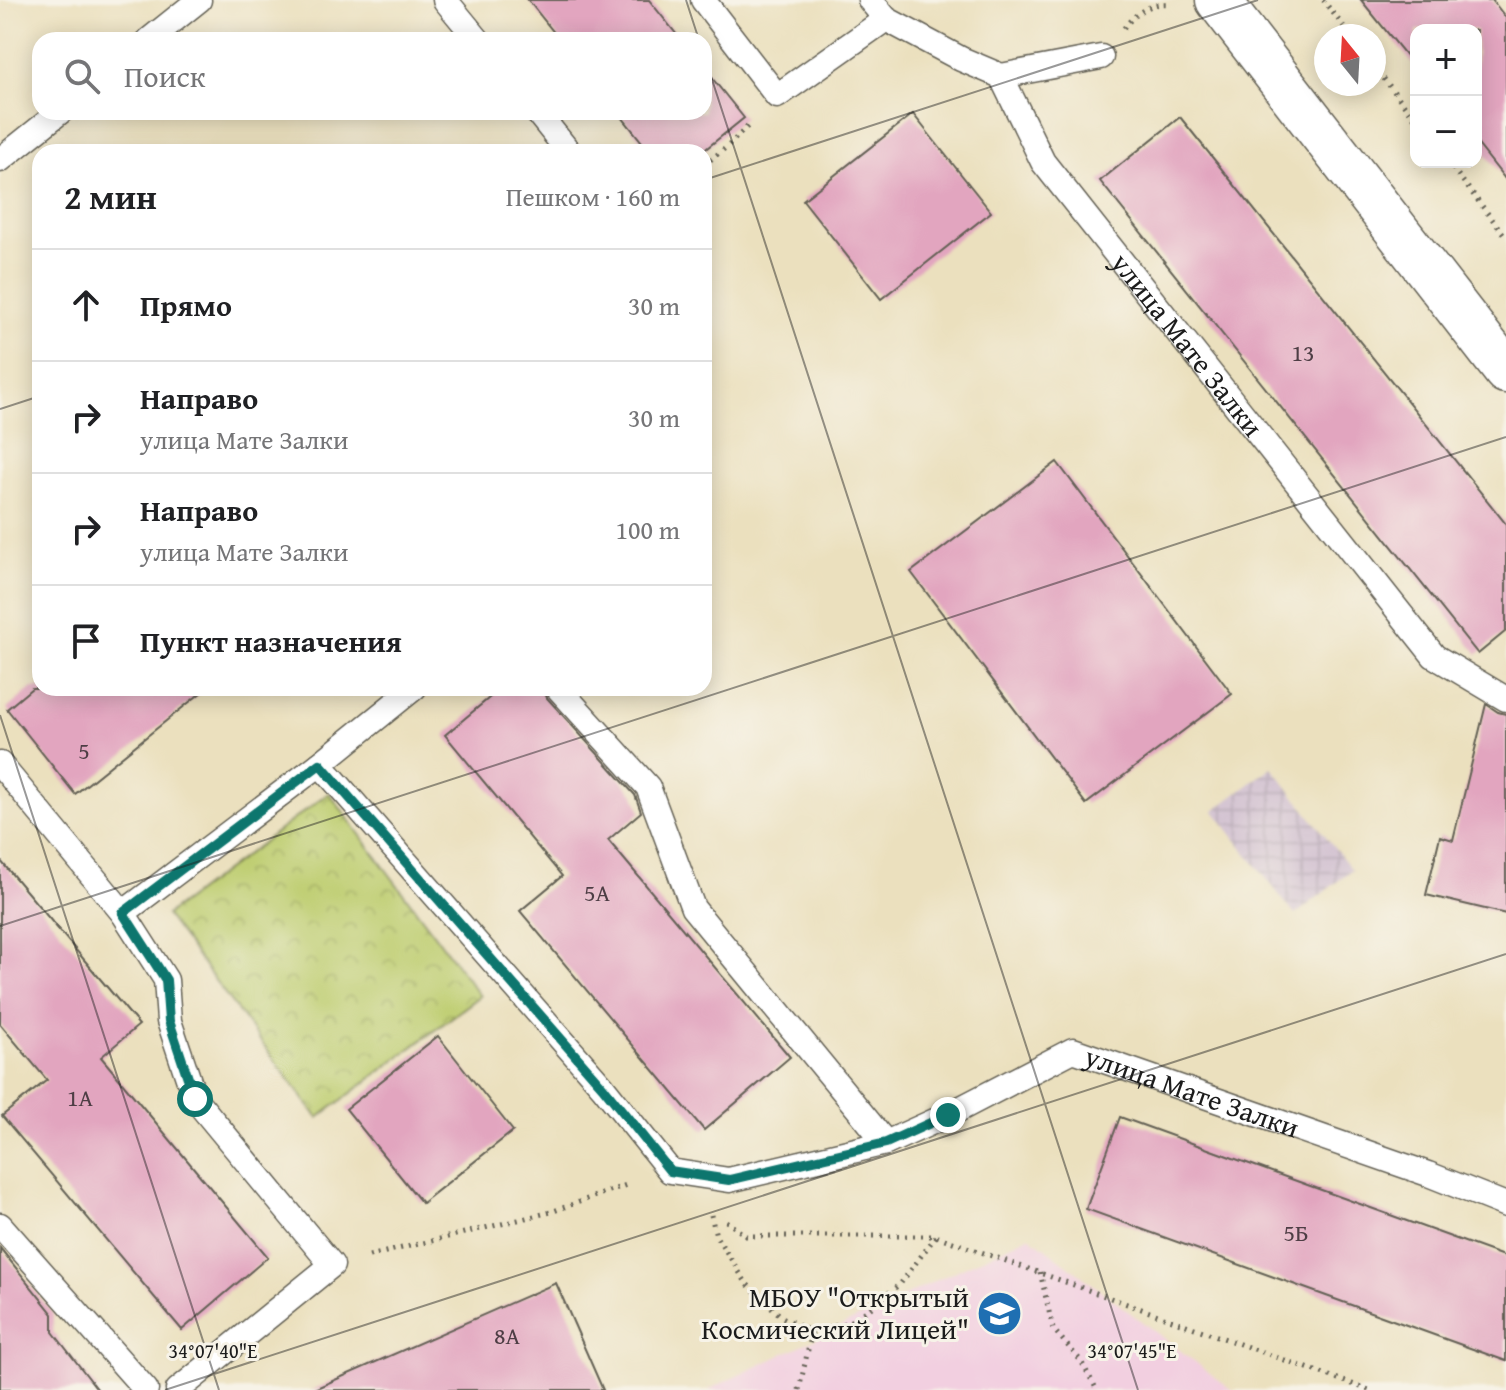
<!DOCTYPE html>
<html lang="ru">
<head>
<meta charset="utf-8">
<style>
  :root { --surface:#fff; --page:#f6f6f6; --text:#202124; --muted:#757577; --line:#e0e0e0 }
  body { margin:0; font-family:"Gentium Book Plus",serif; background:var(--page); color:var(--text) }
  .controls { position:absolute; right:24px; top:24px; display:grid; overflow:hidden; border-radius:16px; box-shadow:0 4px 20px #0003 }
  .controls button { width:72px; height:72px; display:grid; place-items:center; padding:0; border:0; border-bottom:2px solid var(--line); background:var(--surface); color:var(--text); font:40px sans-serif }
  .compass { position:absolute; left:1314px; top:24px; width:72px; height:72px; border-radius:50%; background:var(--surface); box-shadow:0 4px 20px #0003; rotate:342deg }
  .stop { position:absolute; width:24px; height:24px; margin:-18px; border:6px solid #0f766e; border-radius:50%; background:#fff }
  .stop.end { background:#0f766e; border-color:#fff; box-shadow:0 2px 8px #0008 }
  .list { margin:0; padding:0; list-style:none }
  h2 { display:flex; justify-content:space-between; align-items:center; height:104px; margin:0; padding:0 32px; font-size:34px }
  h2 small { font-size:26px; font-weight:400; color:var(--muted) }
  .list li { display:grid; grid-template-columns:52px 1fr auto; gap:24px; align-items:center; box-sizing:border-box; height:112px; padding:0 32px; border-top:2px solid var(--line) }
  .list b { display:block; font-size:30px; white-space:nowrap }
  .list p { margin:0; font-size:26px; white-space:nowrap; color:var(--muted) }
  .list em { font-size:26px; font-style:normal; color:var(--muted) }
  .icon { flex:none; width:44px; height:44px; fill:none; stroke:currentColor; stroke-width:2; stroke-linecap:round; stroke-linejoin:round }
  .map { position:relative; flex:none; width:1506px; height:1390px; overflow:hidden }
  .search { position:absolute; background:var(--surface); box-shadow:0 4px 20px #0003; left:32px; top:32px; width:680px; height:88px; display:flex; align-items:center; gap:20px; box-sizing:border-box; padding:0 28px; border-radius:24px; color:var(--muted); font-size:30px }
  .panel { position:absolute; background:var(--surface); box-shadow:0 4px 20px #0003; left:32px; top:144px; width:680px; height:552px; border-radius:24px }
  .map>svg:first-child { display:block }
  .built { fill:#f2cfe0 }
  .industrial { fill:url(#industrial-grid) }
  .park { fill:url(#park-crowns); stroke:#6d7446; stroke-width:2 }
  .building { fill:#e2a5bf }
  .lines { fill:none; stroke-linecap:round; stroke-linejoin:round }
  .service-casing { stroke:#646155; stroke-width:27 }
  .tertiary-casing { stroke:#646155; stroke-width:47 }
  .path { stroke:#646155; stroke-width:5; stroke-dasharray:2 6; stroke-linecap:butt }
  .service { stroke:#fff; stroke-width:24 }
  .tertiary { stroke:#fff; stroke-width:44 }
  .route { stroke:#0f766e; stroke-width:10 }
  .ticks { fill:none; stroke:#1c1c1c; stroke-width:2; stroke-opacity:0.45 }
  .labels { text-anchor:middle; stroke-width:6; stroke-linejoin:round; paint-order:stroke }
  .number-label { font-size:24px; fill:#4e3e45 }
  .street-label { font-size:28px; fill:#1c1c1c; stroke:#f7f3e8 }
  .poi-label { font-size:28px; fill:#1c1c1c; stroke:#f7f3e8; text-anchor:end }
  .ticks-label { font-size:20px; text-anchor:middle; fill:#1c1c1c; stroke:#f7f3e8; stroke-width:6; stroke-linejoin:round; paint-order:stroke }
</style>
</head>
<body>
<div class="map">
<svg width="1506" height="1390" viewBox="0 0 1506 1390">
  <defs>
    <pattern id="industrial-grid" width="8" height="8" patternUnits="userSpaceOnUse" patternTransform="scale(2)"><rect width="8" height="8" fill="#cfbdcf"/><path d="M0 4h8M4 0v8" fill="none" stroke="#b1a2b1"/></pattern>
    <pattern id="park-crowns" width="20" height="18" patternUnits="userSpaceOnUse" patternTransform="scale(2)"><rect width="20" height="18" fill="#becd6f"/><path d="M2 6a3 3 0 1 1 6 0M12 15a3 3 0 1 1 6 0" fill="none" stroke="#a3af60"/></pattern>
  </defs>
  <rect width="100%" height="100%" fill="#f7f3e8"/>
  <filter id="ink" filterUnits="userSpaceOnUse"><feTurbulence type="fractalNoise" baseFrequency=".0125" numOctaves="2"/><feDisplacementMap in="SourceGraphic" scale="16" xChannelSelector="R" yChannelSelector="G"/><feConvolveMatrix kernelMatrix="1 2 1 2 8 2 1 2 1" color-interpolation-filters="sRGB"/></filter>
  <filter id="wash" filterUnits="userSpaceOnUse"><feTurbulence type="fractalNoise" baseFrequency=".006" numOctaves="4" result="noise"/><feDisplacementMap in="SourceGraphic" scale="32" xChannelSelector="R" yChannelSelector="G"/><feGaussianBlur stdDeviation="1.8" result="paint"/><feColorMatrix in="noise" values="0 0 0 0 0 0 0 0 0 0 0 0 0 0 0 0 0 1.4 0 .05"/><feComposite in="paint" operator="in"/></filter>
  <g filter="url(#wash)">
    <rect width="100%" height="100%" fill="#ebe0be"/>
    <path class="built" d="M1029,1236L1232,1390H708Z"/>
    <path class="industrial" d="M1272,767L1352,870L1295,915L1214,811Z"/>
    <path class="park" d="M329,793L480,996L318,1118L166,915Z"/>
    <g id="blocks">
      <path class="building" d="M528,0H649L681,40H560Z
        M1361,0H1492L1506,18V180L1476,142V30H1416V68Z
        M704,68L744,118L702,152H650L618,112H704Z
        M913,114L991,212L881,299L803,200Z
        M1180,117L1506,524V631L1478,654L1100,181Z
        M1057,462L1232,694L1086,804L911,572Z
        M32,688H207L75,794L7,709Z
        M501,688H543L547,698L635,795L641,812L608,840L790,1057L704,1130L520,911L562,876L445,735Z
        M1486,704L1498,712L1506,714V914L1426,895L1440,836L1453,840Z
        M0,860L139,1025L101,1057L268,1257L182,1330L2,1116L47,1080L0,1024Z
        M438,1036L513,1131L422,1203L346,1109Z
        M1120,1117L1506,1257V1361L1086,1209Z
        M0,1248L53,1314V1332L98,1390H0Z
        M556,1283L603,1390H312Z"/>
    </g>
  </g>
  <g filter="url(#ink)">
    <use href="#blocks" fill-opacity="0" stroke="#646155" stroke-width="2"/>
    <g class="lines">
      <defs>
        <g id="service">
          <path d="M445,0L478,40"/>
          <path d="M703,0L777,96L886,19"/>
          <path id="s1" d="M870,0L886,19L961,59L1001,76L1043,162L1434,656L1506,699"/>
          <path d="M149,40L199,0"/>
          <path d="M1001,76L1101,57"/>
          <path d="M537,112L569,152"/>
          <path d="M0,160L60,112"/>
          <path d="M558,688L648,787L693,908L886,1143"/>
          <path d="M0,764L123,913L166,980L169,1021L195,1099L332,1265L178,1390"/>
          <path d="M320,764L414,688"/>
          <path id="s2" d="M123,913L320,764L603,1087L670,1171L729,1180L886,1143L948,1115L1073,1050L1428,1174L1506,1205"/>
          <path d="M0,1225L146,1390"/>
        </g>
        <path id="tertiary" d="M1218,0L1506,371"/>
      </defs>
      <use href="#service" class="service-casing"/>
      <use href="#tertiary" class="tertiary-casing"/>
      <path class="path" d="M1323,0L1351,36
        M1124,28C1134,14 1151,2 1169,4
        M1374,66L1416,120
        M1448,162L1506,237
        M704,165L728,146L751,123
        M711,1215L716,1236L747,1284L782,1317L812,1332L849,1322L868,1310L901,1283L936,1236
        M726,1221L746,1236H936L1369,1390
        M369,1256L551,1212L629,1184
        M1040,1272L1053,1329L1081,1361L1097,1390
        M799,1390L812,1332"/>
      <use href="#service" class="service"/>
      <use href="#tertiary" class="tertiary"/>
    </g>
  </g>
  <g class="lines" filter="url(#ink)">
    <path class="route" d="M195,1099L169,1021L166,980L123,913L320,764L603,1087L670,1171L729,1180L886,1143L948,1115"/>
  </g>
  <path class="ticks" d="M686,0L699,40M704,55L1138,1390M704,180L1258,0M0,409L40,396M0,715L219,1390M0,926L1506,437M165,1390L1506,954"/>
  <defs>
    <symbol id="school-disc" viewBox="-11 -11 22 22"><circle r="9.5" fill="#1f6fb2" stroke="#f7f3e8"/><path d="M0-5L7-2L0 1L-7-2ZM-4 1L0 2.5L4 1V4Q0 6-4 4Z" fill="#fff"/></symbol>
  </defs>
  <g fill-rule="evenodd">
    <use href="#school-disc" x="974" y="1288" width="51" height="51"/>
  </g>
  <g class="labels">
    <g class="number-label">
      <text x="1303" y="361">13</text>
      <text x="84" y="759">5</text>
      <text x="597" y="901">5А</text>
      <text x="80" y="1106">1А</text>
      <text x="1296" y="1241">5Б</text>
      <text x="507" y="1344">8А</text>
    </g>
    <g class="street-label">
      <text dy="10" stroke="none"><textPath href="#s1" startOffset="482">улица Мате Залки</textPath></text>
      <text dy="10" stroke="none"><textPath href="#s2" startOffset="1340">улица Мате Залки</textPath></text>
    </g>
    <g class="poi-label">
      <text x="969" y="1307">МБОУ "Открытый<tspan x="969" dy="32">Космический Лицей"</tspan></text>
    </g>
  </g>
  <g class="ticks-label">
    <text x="213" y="1358">34°07'40"E</text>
    <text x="1132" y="1358">34°07'45"E</text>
  </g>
</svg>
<div class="controls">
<button>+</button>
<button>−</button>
</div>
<svg class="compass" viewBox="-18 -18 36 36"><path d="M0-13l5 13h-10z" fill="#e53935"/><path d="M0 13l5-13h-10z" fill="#757577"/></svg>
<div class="stop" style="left:195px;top:1099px"></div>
<div class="stop end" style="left:948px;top:1115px"></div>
<div class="search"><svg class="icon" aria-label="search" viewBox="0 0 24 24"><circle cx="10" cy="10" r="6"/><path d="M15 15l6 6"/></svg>Поиск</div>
<section class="panel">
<h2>2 мин<small>Пешком · 160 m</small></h2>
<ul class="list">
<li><svg class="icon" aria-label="ahead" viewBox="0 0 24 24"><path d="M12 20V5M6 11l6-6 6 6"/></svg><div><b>Прямо</b></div><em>30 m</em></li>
<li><svg class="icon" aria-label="right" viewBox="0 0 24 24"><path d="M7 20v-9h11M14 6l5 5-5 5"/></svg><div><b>Направо</b><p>улица Мате Залки</p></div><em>30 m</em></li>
<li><svg class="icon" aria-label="right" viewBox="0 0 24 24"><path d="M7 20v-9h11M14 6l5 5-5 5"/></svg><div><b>Направо</b><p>улица Мате Залки</p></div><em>100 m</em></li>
<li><svg class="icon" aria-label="arrive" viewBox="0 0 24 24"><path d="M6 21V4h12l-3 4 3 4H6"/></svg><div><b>Пункт назначения</b></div></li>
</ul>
</section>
</div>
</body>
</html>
